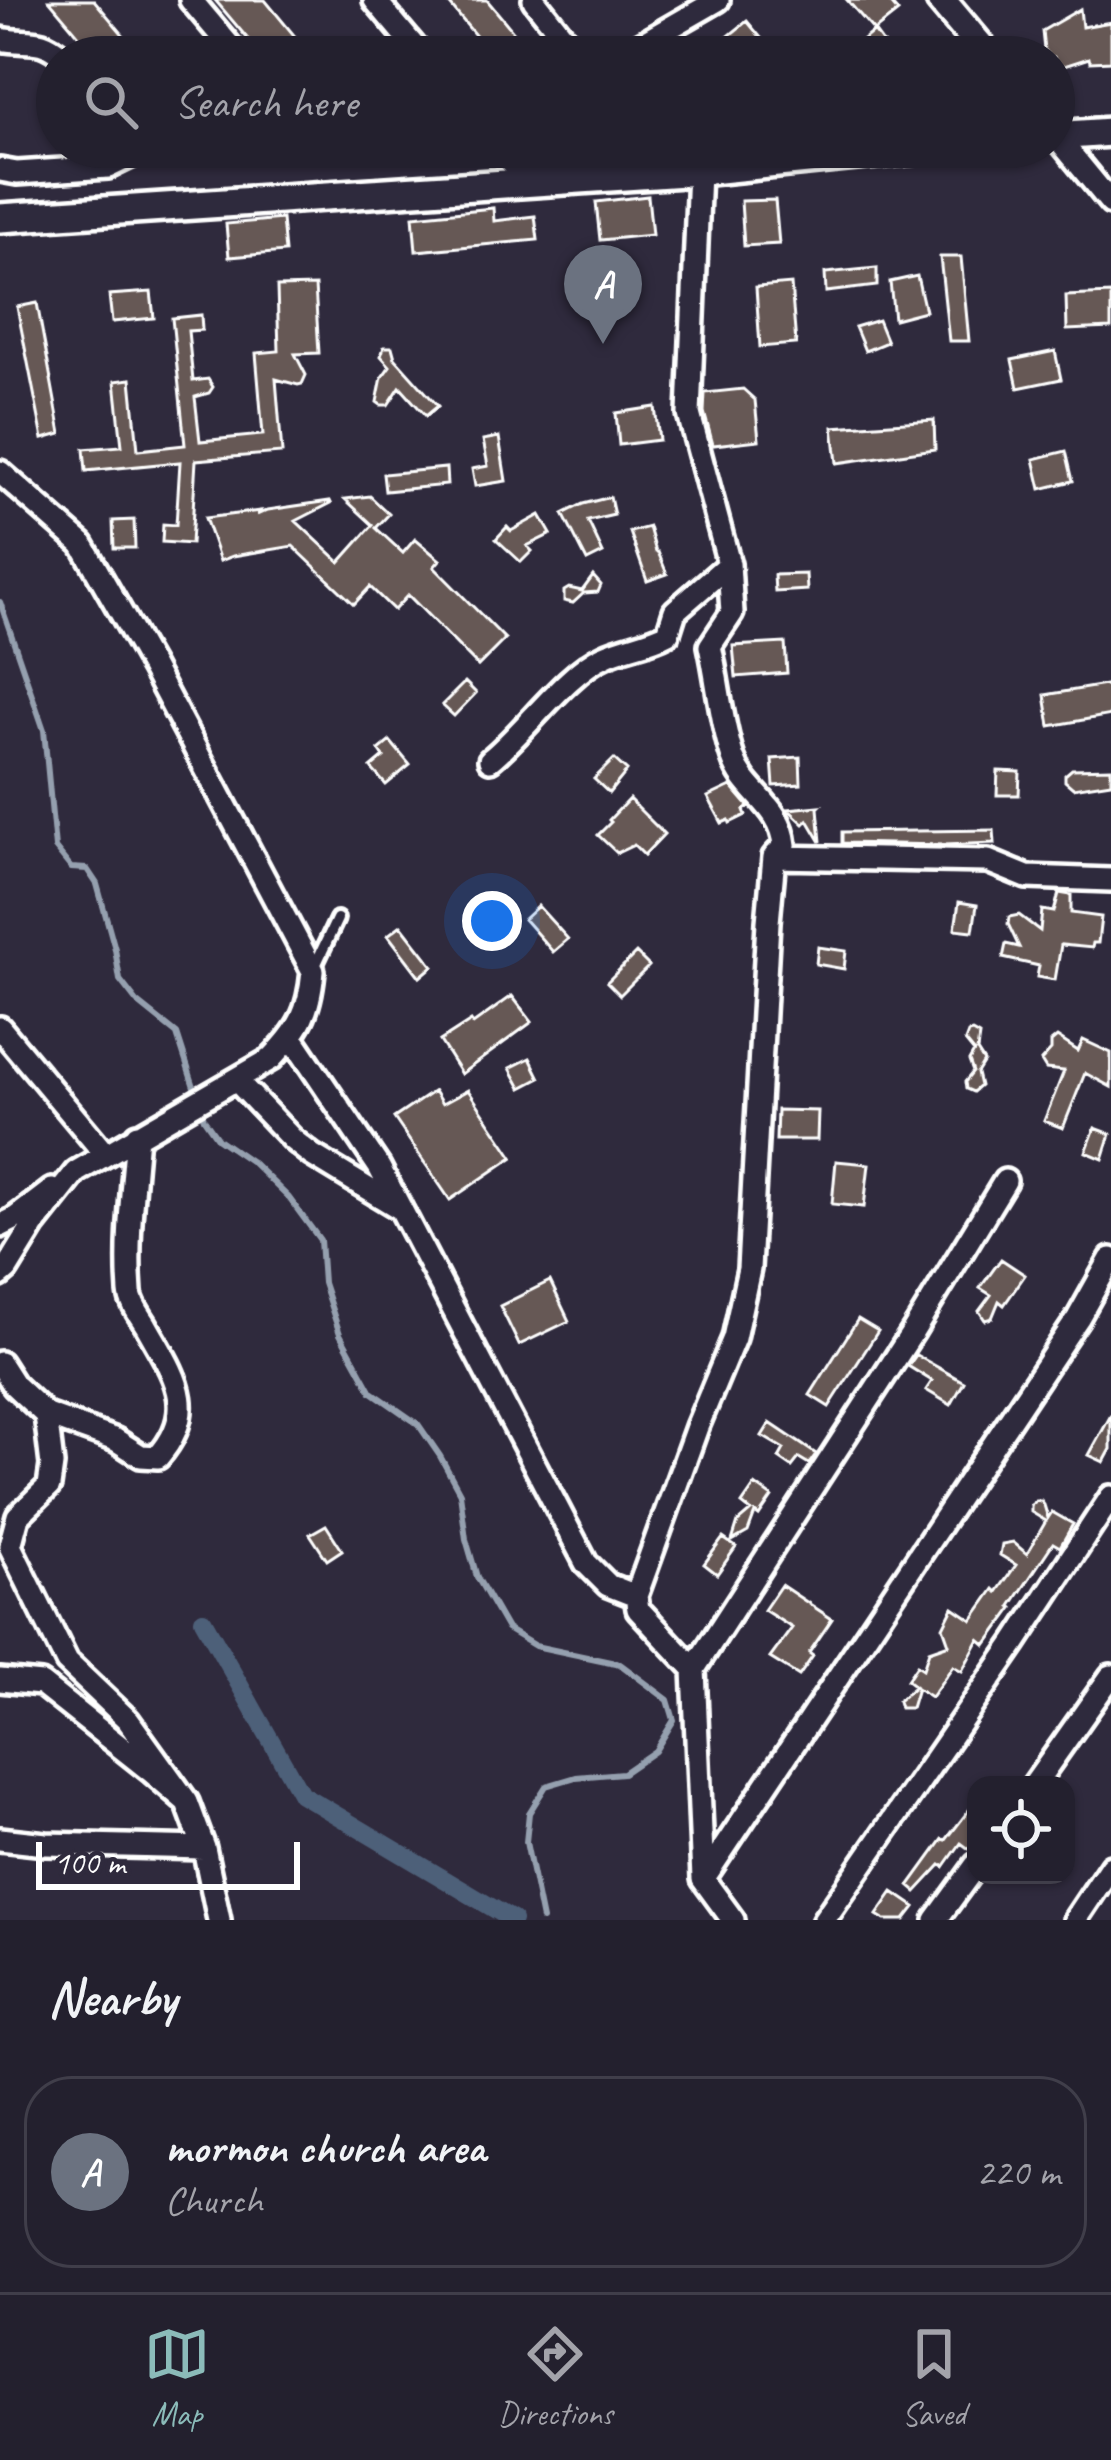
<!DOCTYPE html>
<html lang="en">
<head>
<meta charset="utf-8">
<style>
  :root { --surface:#23202e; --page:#2b2836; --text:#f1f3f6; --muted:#a3a3aa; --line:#403e4a; --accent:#8bbbb9 }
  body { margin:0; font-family:Caveat,sans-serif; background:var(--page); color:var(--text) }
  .controls { position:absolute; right:36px; bottom:36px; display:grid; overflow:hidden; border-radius:24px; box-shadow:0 3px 9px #0004 }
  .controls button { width:108px; height:108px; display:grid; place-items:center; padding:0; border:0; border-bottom:3px solid var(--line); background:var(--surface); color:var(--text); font:60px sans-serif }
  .scale { position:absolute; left:36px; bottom:30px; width:264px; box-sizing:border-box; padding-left:12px; border:6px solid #fff; border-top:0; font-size:33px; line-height:42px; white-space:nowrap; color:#fff; -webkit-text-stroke:9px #2f2a3d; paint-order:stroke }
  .you { position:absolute; left:492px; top:921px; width:42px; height:42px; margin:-30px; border:9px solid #fff; border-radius:50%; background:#1a73e8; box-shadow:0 0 0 18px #1a73e833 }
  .badge { display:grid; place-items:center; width:78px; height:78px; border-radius:50%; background:var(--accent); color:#fff; font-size:39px; font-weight:700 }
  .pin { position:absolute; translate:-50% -99px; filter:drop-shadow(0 3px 6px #0008) }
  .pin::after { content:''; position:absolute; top:63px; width:42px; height:36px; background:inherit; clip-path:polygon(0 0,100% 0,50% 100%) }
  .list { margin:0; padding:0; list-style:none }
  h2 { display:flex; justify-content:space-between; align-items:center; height:156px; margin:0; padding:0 48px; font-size:51px }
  h2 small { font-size:39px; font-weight:400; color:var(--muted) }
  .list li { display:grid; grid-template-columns:78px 1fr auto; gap:36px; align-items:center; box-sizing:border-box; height:192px; margin:0 24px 24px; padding:0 24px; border:3px solid var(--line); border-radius:48px }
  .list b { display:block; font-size:45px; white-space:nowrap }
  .list p { margin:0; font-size:39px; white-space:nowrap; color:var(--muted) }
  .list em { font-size:39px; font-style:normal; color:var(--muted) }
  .icon { flex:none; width:66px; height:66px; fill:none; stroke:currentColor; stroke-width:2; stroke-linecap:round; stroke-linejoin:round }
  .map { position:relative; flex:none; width:1111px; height:1920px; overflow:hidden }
  .search { position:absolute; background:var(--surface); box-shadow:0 3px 9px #0004; left:36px; right:36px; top:36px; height:132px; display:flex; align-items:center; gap:30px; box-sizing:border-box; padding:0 42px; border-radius:66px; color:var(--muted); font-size:45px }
  .sheet { height:372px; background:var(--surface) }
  nav { display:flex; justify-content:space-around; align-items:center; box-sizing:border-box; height:168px; border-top:3px solid var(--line); background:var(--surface); font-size:33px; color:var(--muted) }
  nav a { display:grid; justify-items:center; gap:6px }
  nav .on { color:var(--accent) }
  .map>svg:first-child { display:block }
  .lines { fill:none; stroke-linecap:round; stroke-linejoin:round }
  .stream { stroke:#95a0af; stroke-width:6 }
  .canal { stroke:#4e6079; stroke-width:18 }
  .building { fill:#665854; stroke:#fff; stroke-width:3 }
  .service-casing { stroke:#fff; stroke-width:20 }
  .minor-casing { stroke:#fff; stroke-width:30 }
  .tertiary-casing { stroke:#fff; stroke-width:36 }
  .service { stroke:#2f2a3d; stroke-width:10 }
  .minor { stroke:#2f2a3d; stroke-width:21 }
  .tertiary { stroke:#2f2a3d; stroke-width:27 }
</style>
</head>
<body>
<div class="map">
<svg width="1111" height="1920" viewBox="0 0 1111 1920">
  <rect width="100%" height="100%" fill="#2f2a3d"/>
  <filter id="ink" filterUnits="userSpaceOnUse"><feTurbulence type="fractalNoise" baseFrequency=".00833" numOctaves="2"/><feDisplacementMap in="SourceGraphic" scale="24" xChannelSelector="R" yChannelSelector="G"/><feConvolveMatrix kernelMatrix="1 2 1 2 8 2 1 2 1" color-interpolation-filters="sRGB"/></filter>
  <g filter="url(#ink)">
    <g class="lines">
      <path class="stream" d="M0,602L44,730L55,848L71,868L87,869L97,884L115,949L120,980L137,1002L177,1034L196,1093
        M200,1106L204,1119L218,1139L253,1163L289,1198L320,1240L323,1283L340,1334L372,1392L418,1424L440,1456L460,1493L466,1539L477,1577L507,1629L535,1646L620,1664L668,1700L674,1720L655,1751L623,1773L576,1777L546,1786L529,1813L526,1842L542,1920"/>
      <path class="canal" d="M203,1620L301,1794L513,1920"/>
    </g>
    <path class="building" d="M49,0H94L142,57H97Z
      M215,0H265L312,57H263Z
      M446,0H487L522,42L504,57H493Z
      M847,0H888L898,12L874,31Z
      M1080,9L1082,27L1111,22V61L1090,62L1089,58L1058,68L1054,57H1050L1044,50L1042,31Z
      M747,21L777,57H740L725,39Z
      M874,31L893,57H842Z
      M535,33L554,57H506Z
      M257,147H314L315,156L259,163Z
      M648,196L652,235L600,240L596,202Z
      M775,200L779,244L744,246L741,201Z
      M493,208L494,221L535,216L538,240L416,251L413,216Z
      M282,219L285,252L229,257L226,224Z
      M940,257H961L969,341H949Z
      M877,268V286L826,292L825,273Z
      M917,276L925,311L894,319L890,282Z
      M791,284L796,344L760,347L756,287Z
      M315,286L319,353L295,354L306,375L302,384L298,385L276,379L282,453L196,460L191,544L162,542L163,524L176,525L180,462L86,471L84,449L122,446L115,381L131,379L138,450L185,445L172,318L201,315L202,330L188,331L193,381L208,379L213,387L209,393L195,397L200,441L263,435L256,353L279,351L277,287Z
      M151,292L154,318L112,322L109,295Z
      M1111,294V328L1067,330L1066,296Z
      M37,303L61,434L43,439L17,307Z
      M878,320L887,342L865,351L855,327Z
      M384,347H392L395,358L438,406L426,416L400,387L388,405H381L377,402L382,377L390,366L381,356Z
      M1055,351L1061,379L1018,388L1012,360Z
      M743,389L755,400L759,440L713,445L704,412L705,393Z
      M655,407L659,440L619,445L616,413Z
      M934,420L935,449L837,463L833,427Z
      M499,437L506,481L475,486L472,469L488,466L483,440Z
      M1066,451L1073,481L1041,489L1034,459Z
      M446,468L447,485L385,491L383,474Z
      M370,496L389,514L376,528L403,553L415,539L440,560L434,567L505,639L478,666L408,595L394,610L370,587L354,604L293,546L233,556L220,561L205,518L260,511L257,515L268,510L330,501L331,503L296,521L340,562L373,525L345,499Z
      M610,497L614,515L588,521L603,553L587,561L563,514L583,504Z
      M540,515L551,534L527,546L532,551L521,562L496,539L507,527L511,531Z
      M134,520L135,548H114L113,521Z
      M649,527L656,552H658L667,574L647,581L630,532Z
      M806,574L807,590L775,592L774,575Z
      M593,576L601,585L598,592L584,593L573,603L564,601V591L569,588L582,591Z
      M785,643L787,673L736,677L733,646Z
      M465,682L476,693L454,716L442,705Z
      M1111,684V715L1050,726L1045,695Z
      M390,741L410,765L386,785L371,768L384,757L379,750Z
      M800,757L801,784L774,786L772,759Z
      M614,759L627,771L609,793L594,779Z
      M1111,768V782L1073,788L1065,781V775L1072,769Z
      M998,771L1020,772L1019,795H997Z
      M731,786L749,807L744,810L746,815L730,823L729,820L722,823L708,797Z
      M629,799L664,834L644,855L634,845L617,853L598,835L611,822L609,820Z
      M820,806L818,808L821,842L808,820L804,824L788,809Z
      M994,830L995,843L944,845L842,843V832Z
      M1059,893L1071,895V913L1101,917L1098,943H1093L1092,948L1061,945L1055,980L1037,977L1039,966L1003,958L1006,944L1019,947L1008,924L1009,917L1019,915L1040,931L1042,910L1054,912Z
      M959,902L977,905L973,931L955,929Z
      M538,906L568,939L553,952L524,919Z
      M401,925L433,966L420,977L388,935Z
      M818,947L846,951L844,969L816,964Z
      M636,953L649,966L620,995L607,982Z
      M512,996L532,1022L461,1074L440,1041L471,1021L473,1024Z
      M972,1032L979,1036L977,1051L984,1062L977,1073L980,1086L973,1092L966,1089L965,1082L973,1072L969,1061L974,1052L965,1041L968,1033Z
      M1057,1037L1078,1051L1083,1040L1111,1053V1087L1085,1073L1063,1128L1044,1121L1064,1071L1046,1069L1041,1061L1051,1050V1042Z
      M530,1058L540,1078L521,1088L510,1068Z
      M468,1090L513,1157L450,1200L394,1118L434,1091L442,1104Z
      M777,1110L818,1111L817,1140H776Z
      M1095,1128L1111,1134L1103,1159L1086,1152Z
      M836,1161L869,1164L864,1207L832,1204Z
      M1001,1259L1025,1275L1004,1305L999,1301L992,1318L985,1320L979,1311L991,1295L980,1288Z
      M550,1281L569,1321L519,1345L500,1306Z
      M858,1319L878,1331L829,1407L810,1395Z
      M916,1355L964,1382L951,1405L926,1390L932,1381L908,1366Z
      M1111,1415V1449L1104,1462L1089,1455Z
      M770,1423L816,1454L809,1464L799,1458L792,1467L779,1458L784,1449L762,1436Z
      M755,1485L772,1497L759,1516L755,1513L748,1532L732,1541L738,1522L751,1511L742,1504Z
      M1036,1501H1041L1044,1505L1048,1518L1052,1512L1073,1524L1060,1547L1053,1543L1011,1606L1013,1608L986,1645L979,1639L962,1671L953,1666L931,1697L917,1688L911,1708H900L898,1701L915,1686L907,1680L917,1665L923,1669L929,1651L949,1644L943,1627L953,1607L972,1620L994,1589L997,1592L1016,1565L1000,1555L1002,1544L1013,1542L1027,1554L1046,1521L1031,1512V1505Z
      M326,1525L342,1550L327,1560L310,1534Z
      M723,1538L736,1547L717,1574L704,1564Z
      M781,1585L832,1619L809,1653L813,1656L799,1676L770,1658L792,1628L764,1610Z
      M976,1801V1841L969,1849L961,1843L944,1867L941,1865L916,1892L909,1886L943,1839L946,1840Z
      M893,1892L915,1907L905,1920H885L877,1915Z"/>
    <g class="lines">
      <defs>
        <path id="service" d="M314,968L337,919"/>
        <path id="minor" d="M191,0L239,57
          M375,0L423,57
          M534,0L579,57
          M0,39C29,45 38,35 63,57
          M619,57L718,0
          M1056,136L1111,203
          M164,147H166
          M498,147L527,181
          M0,170L17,173L108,167L149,147
          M0,472L82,544L152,667L313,971C309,1013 300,1029 271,1059L76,1172L34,1225L7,1269L0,1275
          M729,564L732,613L710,646C718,682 721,722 733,758C745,794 781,804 785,845L774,857L768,922L749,1269L734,1338L697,1427L636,1596L638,1609L694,1669L703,1879L733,1920
          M490,760C524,733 567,672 604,656C625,646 648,644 668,633L675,611L729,564L689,414L699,171
          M774,857L988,861L1027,877L1111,880
          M0,1028L105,1154
          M292,1038L379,1167L586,1563L608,1585L636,1596
          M237,1081L293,1140L312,1155L401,1209
          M0,1226L14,1219L52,1190
          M0,1363L14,1385L46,1415L116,1440L141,1456L158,1457C201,1408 173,1374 146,1325C140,1315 131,1304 130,1292C126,1241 133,1187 137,1135
          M46,1415L52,1465L49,1486L18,1516L10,1546L67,1662L128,1720L187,1802
          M694,1669L914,1330L1005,1181
          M0,1680L41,1684L152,1772L187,1802L204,1848
          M1034,1785L1111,1676
          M0,1839L46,1844L204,1848L219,1920
          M704,1878L1078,1318L1111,1259
          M824,1920L1015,1643L1111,1497
          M936,1920L976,1865
          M1075,1920L1111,1866"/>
        <path id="tertiary" d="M941,0L989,57
          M1054,136L1111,132
          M0,218L699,171L936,147"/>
      </defs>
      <use href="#service" class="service-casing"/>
      <use href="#minor" class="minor-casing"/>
      <use href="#tertiary" class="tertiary-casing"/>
      <use href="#service" class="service"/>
      <use href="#minor" class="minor"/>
      <use href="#tertiary" class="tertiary"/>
    </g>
  </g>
</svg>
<div class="controls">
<button><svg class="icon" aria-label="locate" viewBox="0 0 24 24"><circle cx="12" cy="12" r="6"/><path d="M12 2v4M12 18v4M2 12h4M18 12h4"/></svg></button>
</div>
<div class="scale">100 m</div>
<div class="you"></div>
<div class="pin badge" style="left:603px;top:344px;background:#6b7280">A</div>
<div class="search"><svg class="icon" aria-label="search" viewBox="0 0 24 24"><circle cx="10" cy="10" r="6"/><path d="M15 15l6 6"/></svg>Search here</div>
</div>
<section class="sheet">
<h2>Nearby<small></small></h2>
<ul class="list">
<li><span class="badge" style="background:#6b7280">A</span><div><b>mormon church area</b><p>Church</p></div><em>220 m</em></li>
</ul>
</section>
<nav>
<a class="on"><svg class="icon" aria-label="map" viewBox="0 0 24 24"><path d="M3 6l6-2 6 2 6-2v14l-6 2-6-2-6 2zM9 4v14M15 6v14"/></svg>Map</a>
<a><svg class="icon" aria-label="directions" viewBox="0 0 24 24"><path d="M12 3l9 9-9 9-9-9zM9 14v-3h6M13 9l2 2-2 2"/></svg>Directions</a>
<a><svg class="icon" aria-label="saved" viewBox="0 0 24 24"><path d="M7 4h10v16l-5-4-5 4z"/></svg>Saved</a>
</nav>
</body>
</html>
